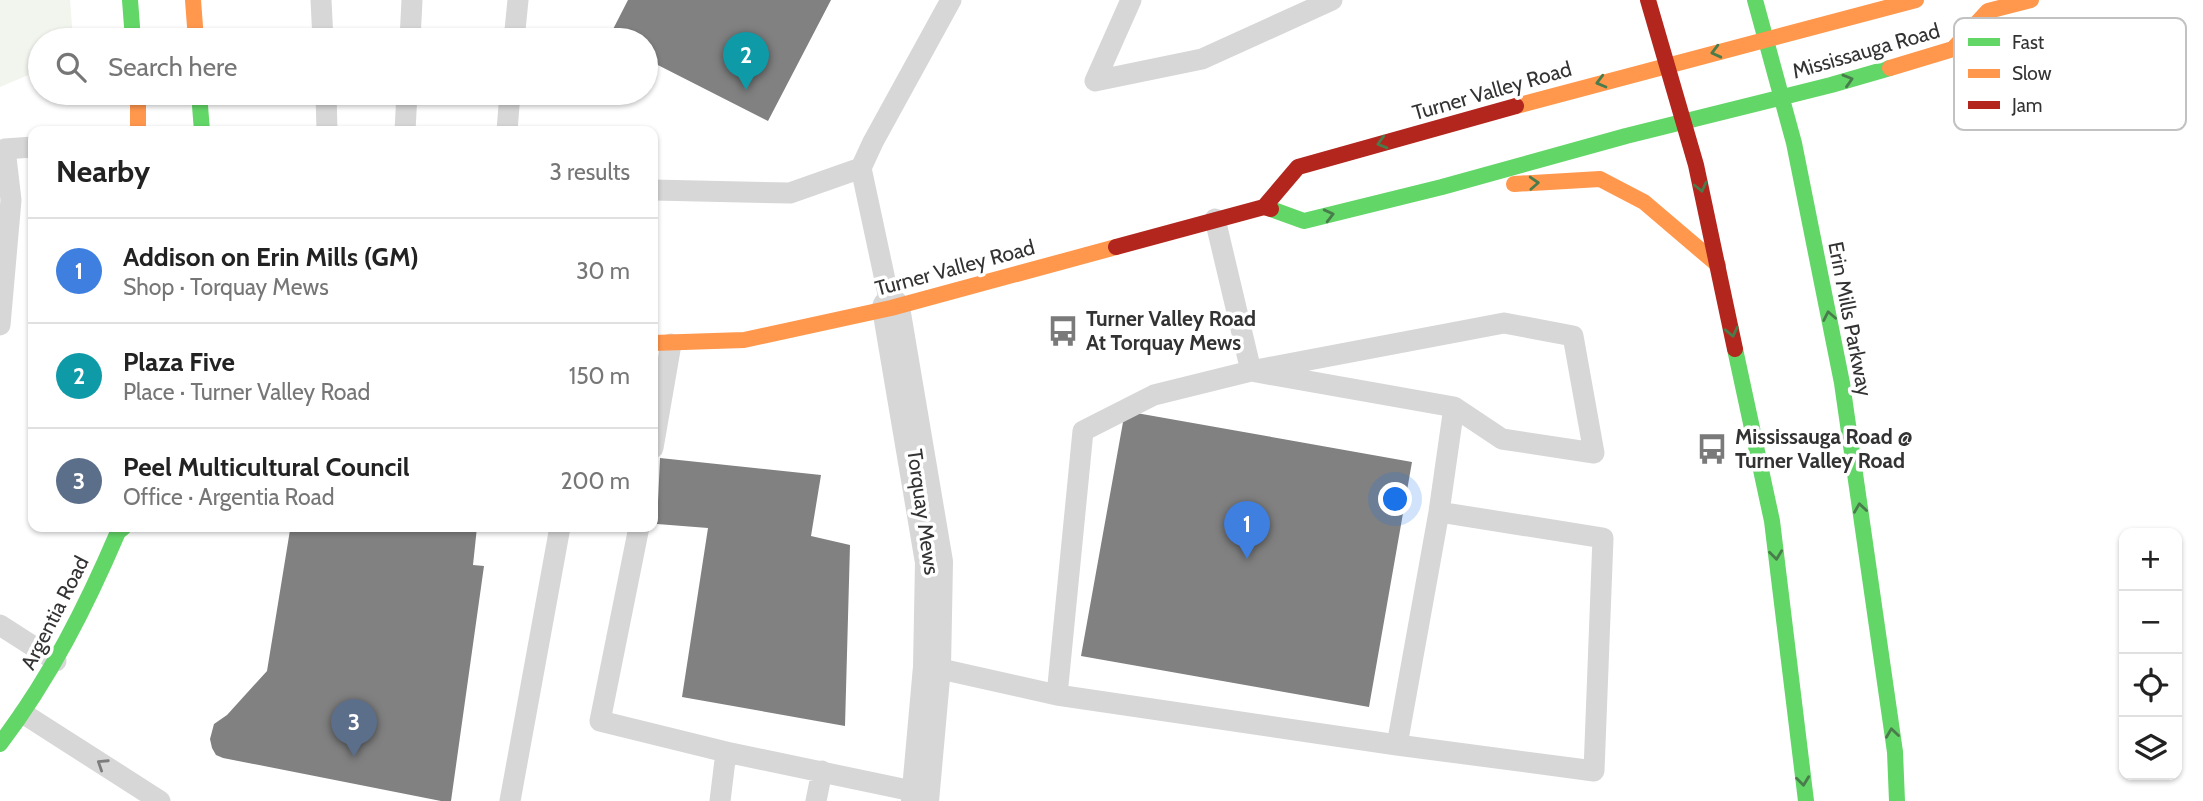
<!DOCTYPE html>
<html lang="en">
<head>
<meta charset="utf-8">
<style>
  :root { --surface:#fff; --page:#f6f6f6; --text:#222; --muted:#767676; --line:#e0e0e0; --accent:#7a7a7a }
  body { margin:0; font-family:Cabin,sans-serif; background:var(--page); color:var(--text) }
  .controls { position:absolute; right:21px; bottom:21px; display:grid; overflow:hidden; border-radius:14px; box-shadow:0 2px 5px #0004 }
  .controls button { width:63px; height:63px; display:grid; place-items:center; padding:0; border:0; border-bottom:2px solid var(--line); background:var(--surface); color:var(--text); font:35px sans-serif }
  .you { position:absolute; left:1396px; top:500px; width:24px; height:24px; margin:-18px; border:5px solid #fff; border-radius:50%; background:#1a73e8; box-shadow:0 0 0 10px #1a73e833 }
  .badge { display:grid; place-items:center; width:46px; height:46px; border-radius:50%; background:var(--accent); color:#fff; font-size:23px; font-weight:700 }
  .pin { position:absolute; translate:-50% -58px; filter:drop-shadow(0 2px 4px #0008) }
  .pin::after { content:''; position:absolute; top:37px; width:24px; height:21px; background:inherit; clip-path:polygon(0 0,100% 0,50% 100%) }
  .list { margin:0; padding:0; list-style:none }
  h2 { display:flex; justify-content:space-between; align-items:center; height:91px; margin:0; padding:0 28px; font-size:30px }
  h2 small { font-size:23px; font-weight:400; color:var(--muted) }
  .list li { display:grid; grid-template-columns:46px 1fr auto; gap:21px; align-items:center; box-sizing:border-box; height:105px; padding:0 28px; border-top:2px solid var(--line) }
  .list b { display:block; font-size:26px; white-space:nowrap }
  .list p { margin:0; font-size:23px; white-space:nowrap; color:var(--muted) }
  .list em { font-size:23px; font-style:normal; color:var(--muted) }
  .icon { flex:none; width:38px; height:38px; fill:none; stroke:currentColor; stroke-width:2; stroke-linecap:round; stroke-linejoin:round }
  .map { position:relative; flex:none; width:2203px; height:801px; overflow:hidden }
  .search { position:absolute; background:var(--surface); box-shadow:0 2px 5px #0004; left:28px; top:28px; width:630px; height:77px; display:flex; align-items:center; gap:18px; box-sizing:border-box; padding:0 24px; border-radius:38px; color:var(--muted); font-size:26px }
  .panel { position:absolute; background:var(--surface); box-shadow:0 2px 5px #0004; left:28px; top:126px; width:630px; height:406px; border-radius:14px }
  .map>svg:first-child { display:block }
  .green { fill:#f1f5ed }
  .building { fill:#818181 }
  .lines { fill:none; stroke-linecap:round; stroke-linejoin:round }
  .lane { stroke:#d7d7d7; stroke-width:21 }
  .street { stroke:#d7d7d7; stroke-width:38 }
  .fast { stroke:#63d668; stroke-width:16 }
  .slow { stroke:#ff974d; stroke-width:16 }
  .jam { stroke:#b3261e; stroke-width:16 }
  .oneway { stroke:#497c4b }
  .oneway2 { stroke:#7d7d7d }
  .labels { text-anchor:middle; stroke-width:7; stroke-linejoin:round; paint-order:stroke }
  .street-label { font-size:21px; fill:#333; stroke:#fff }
  .poi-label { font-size:21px; font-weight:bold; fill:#333; stroke:#fff; text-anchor:start }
  .key { fill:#fff; stroke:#c2c2c2; stroke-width:2 }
  .key-label { font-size:19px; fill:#333 }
</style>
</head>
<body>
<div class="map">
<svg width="2203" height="801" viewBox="0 0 2203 801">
  <rect width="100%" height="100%" fill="#fff"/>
  <path class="green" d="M0,0H70L73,40H40V70L0,87Z"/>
  <path class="building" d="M628,0H831L768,121L646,59V40L608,39Z
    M1125,411L1412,462L1369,707L1081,656Z
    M660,458L821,475L811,536L850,545L845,726L682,697L708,528L657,524Z
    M304,527H477L473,565L484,566L451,801H441L223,758L216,755L212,748L210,739L214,724L227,715L267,671L290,530Z"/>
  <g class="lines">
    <path class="lane" d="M321,0L323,40
      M1131,0L1095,81L1202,59L1332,0
      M410,40L412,0
      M514,40L518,0
      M326,93L327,131
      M405,131L407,93
      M507,131L510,93
      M861,168L891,308
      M653,190L790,193L861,168L873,142L951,0
      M1215,219L1251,371L1454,407L1439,512L1397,745
      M0,325L11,200L5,149L33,147
      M653,448L671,344
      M639,527L600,721L726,752
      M0,625L56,661
      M932,667L1057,695L1083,431L1154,395L1251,371L1504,323L1573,336L1594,453L1502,439L1454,407
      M1057,695L1397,745L1594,771L1603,538L1439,512
      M24,714L160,801
      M510,801L560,527
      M720,801L726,752L922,793
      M816,801L822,771"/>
    <path class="street" d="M891,308L934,562L932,667L920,801"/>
    <path class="fast" d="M130,0L133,40
      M1755,0L1794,143L1842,383L1895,752L1897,801
      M199,93L202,131
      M1271,209L1304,221L1442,187L1626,136L1831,85L1890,68
      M1735,349L1772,521L1806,801
      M0,744C50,678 86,607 118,532L124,527"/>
    <path class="slow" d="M193,0L196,40
      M1890,68L1953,49L1988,11L2031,0
      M138,93V131
      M1516,106L1916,0
      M1514,184L1600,179L1644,202L1718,265
      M653,343L744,340L891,308L1116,247"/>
    <path class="jam" d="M1648,0L1696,165L1735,349
      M1264,207L1298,167L1516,106
      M1116,247L1264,207L1271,209"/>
  </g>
  <defs><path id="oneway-chevron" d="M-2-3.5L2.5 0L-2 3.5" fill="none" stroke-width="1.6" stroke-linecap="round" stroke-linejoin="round" transform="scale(1.75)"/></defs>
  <g class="oneway">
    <use href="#oneway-chevron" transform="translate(1716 52) rotate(166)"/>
    <use href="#oneway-chevron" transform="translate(1848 80) rotate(-17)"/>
    <use href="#oneway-chevron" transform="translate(1601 82) rotate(165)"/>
    <use href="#oneway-chevron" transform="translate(1382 143) rotate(164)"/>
    <use href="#oneway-chevron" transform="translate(1534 183) rotate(-3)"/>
    <use href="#oneway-chevron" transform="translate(1701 187) rotate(77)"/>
    <use href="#oneway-chevron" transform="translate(1329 215) rotate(-14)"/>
    <use href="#oneway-chevron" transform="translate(1829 316) rotate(-101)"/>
    <use href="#oneway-chevron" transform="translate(1732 332) rotate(78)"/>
    <use href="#oneway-chevron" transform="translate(1860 508) rotate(-98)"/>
    <use href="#oneway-chevron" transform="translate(1776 555) rotate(83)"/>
    <use href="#oneway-chevron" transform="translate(1892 733) rotate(-98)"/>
    <use href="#oneway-chevron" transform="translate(1803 781) rotate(83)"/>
  </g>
  <use class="oneway2" href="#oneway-chevron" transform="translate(102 764) rotate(-147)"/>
  <defs>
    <symbol id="bus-bare" viewBox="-9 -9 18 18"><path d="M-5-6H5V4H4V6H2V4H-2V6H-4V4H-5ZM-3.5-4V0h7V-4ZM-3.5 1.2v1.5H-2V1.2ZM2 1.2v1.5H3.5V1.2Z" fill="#7a7a7a" stroke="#fff" stroke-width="2.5" paint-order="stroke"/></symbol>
  </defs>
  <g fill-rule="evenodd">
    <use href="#bus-bare" x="1041" y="309" width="44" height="44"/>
    <use href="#bus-bare" x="1690" y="427" width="44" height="44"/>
  </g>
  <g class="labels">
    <g class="street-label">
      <text transform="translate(1866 51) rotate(-16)" y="7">Mississauga Road</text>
      <text transform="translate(1492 91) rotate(-16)" y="7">Turner Valley Road</text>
      <text transform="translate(955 268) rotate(-15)" y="7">Turner Valley Road</text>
      <text transform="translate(1850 319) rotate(79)" y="7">Erin Mills Parkway</text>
      <text transform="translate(923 512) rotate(82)" y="7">Torquay Mews</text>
      <text transform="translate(55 613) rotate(-63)" y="7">Argentia Road</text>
    </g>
    <g class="poi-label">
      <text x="1086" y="326">Turner Valley Road<tspan x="1086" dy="24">At Torquay Mews</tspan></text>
      <text x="1735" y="444">Mississauga Road @<tspan x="1735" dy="24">Turner Valley Road</tspan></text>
    </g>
  </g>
  <rect x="1954" y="18" width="232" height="112" rx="10" class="key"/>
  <rect x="1968" y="38" width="32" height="8" fill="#63d668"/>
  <rect x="1968" y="69" width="32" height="9" fill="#ff974d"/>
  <rect x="1968" y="101" width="32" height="8" fill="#b3261e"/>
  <g class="key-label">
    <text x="2012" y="49">Fast</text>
    <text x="2012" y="80">Slow</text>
    <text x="2012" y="112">Jam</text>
  </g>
</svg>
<div class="controls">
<button>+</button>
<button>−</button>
<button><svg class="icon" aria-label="locate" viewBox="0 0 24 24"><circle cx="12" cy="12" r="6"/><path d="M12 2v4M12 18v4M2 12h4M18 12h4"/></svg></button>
<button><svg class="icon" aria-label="layers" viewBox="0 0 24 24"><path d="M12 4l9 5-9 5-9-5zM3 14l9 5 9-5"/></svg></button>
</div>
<div class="you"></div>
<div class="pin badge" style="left:1247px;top:559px;background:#3f7fe0">1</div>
<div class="pin badge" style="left:746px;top:90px;background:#0f9aa8">2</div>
<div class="pin badge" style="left:354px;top:757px;background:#5c6f8a">3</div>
<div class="search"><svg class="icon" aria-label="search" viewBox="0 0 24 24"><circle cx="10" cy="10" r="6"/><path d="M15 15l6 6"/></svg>Search here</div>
<section class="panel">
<h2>Nearby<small>3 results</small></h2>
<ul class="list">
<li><span class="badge" style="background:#3f7fe0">1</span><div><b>Addison on Erin Mills (GM)</b><p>Shop · Torquay Mews</p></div><em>30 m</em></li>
<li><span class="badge" style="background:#0f9aa8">2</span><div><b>Plaza Five</b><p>Place · Turner Valley Road</p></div><em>150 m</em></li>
<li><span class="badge" style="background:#5c6f8a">3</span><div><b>Peel Multicultural Council</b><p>Office · Argentia Road</p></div><em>200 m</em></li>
</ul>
</section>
</div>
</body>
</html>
